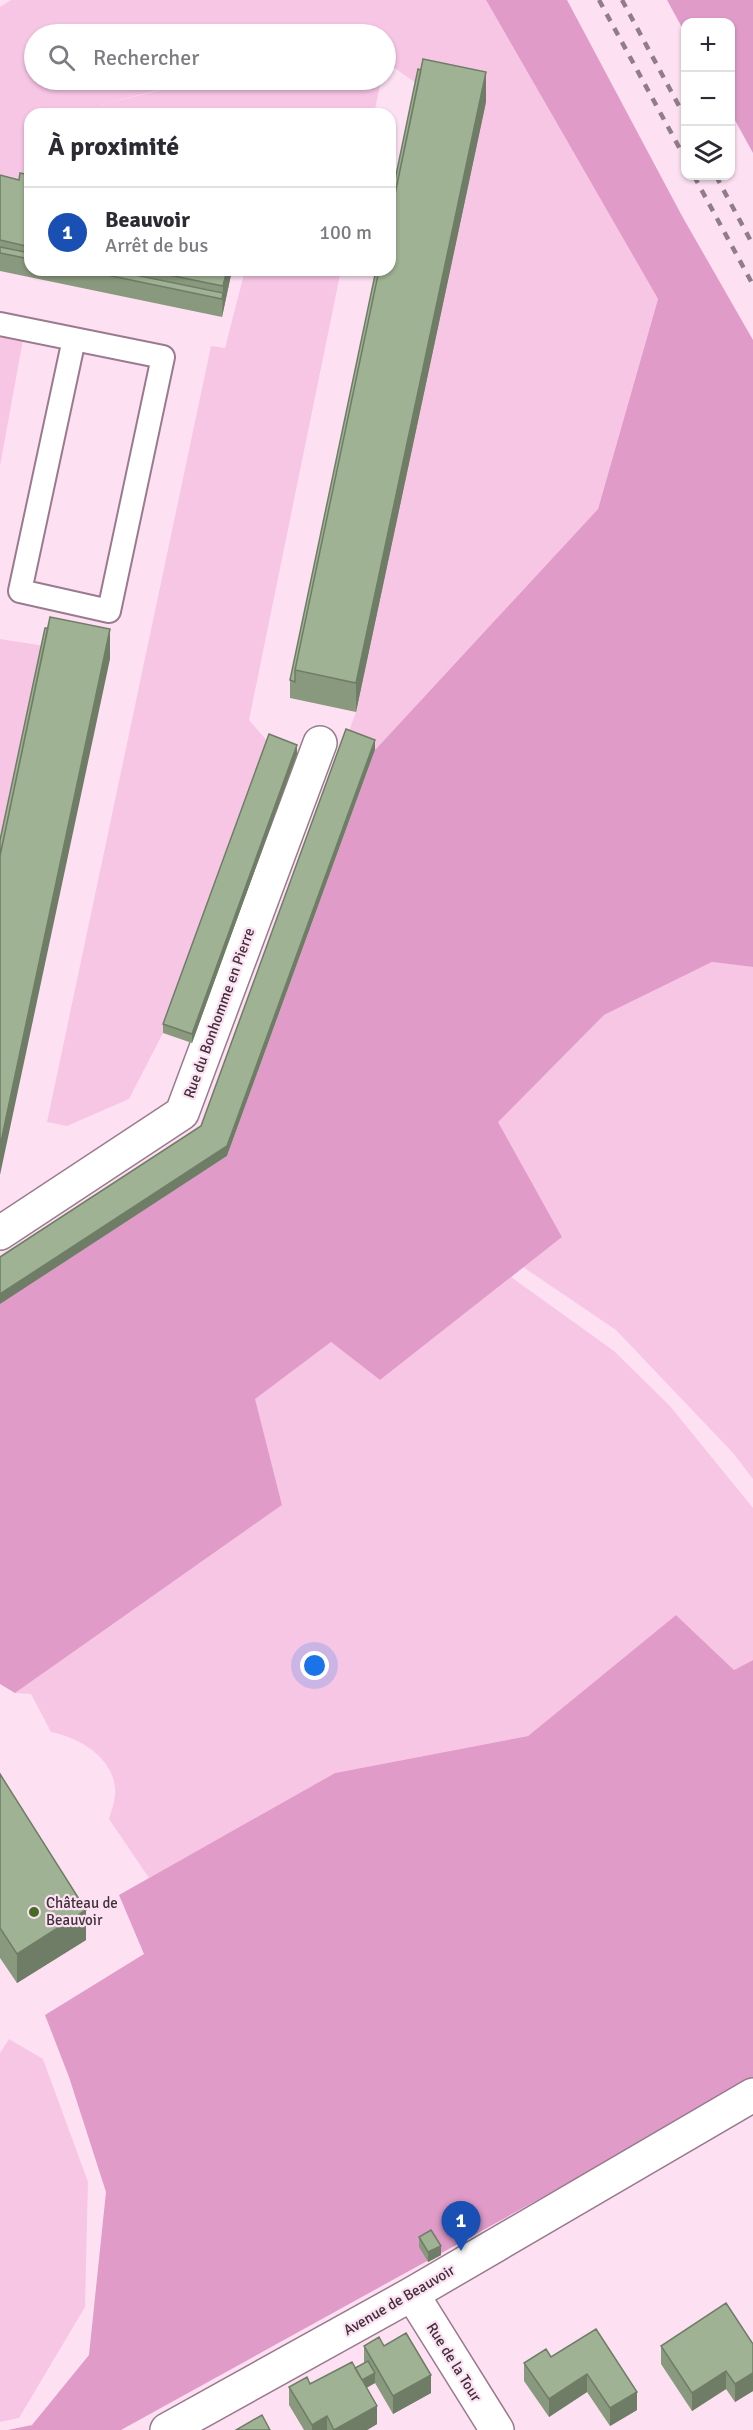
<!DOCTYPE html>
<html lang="fr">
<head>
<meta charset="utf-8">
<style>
  :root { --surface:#fff; --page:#f2f2f3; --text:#2b2b33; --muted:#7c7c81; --line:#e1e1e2; --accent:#456b25 }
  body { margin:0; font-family:Signika,sans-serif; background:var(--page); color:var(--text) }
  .controls { position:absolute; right:18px; top:18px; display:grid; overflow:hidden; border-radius:12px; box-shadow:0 2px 4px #0004 }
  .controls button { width:54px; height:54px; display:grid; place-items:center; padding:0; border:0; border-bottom:2px solid var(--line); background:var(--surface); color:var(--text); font:30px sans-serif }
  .you { position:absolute; left:315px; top:1666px; width:21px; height:21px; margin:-15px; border:4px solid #fff; border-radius:50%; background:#1a73e8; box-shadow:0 0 0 9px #1a73e833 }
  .badge { display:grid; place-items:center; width:39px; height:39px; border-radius:50%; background:var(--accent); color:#fff; font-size:20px; font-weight:700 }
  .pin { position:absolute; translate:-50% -50px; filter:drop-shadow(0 2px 3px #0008) }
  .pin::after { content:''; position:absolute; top:32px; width:21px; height:18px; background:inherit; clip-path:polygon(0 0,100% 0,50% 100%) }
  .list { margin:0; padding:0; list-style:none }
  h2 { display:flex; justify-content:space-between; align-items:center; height:78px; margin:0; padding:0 24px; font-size:26px }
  h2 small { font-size:20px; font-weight:400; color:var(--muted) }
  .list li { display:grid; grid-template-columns:39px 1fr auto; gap:18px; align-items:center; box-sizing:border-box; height:90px; padding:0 24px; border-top:2px solid var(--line) }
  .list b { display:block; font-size:22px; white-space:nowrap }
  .list p { margin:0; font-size:20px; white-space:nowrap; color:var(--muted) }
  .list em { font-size:20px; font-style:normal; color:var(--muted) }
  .icon { flex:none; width:33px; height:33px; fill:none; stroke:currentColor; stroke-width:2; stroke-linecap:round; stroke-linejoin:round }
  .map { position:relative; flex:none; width:753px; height:2430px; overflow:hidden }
  .search { position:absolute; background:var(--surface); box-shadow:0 2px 4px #0004; left:24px; top:24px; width:372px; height:66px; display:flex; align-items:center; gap:15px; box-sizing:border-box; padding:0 21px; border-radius:33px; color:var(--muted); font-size:22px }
  .panel { position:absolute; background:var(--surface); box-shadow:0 2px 4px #0004; left:24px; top:108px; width:372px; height:168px; border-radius:18px }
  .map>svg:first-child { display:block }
  .green { fill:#f8c6e5 }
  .forest { fill:#e09bc8 }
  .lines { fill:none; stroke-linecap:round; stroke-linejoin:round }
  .lane-casing { stroke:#9a7a8e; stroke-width:26 }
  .street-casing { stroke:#9a7a8e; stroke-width:36 }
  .lane { stroke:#fff; stroke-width:22 }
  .street { stroke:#fff; stroke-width:33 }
  .rail { stroke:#917d89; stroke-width:4.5; stroke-dasharray:8 8; stroke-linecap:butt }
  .wall { fill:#89997e }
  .shaded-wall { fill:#6f7d67 }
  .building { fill:#9fb293; stroke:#6f7d67; stroke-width:1.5 }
  .poi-dot { fill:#456b25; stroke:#fde1f2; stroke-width:2 }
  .labels { text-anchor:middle; stroke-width:4.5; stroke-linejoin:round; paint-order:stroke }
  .street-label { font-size:15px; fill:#3e3139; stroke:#fde1f2 }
  .poi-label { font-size:15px; fill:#3e3139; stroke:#fde1f2; text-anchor:start }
</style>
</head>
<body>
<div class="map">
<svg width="753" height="2430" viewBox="0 0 753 2430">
  <rect width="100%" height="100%" fill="#fde1f2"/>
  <path class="green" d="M11,0H486L658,299L598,509L375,750L346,739L356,712L486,102L423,88L386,62V34H34V80H197L100,105L202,80H381L374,114H30V193L0,186V7Z
    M245,270H341L249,720L269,743L163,1033L129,1099L67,1126L47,1122L211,346L225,348Z
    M0,324L25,329L0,466Z
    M0,639L45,646L0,858Z
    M712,962L753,967V1479L733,1453L616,1330L523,1267L562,1237L497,1122L604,1015Z
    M511,1277L614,1351L670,1406L753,1508V1660L734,1670L676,1615L528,1736L335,1773L149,1878L109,1819C111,1812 114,1804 115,1796C118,1760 81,1738 51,1732L31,1694L15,1693L282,1505L254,1399L331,1342L380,1380Z
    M9,2039L43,2059L88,2182L85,2307L19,2418L0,2422V2053Z"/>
  <path class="forest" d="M486,0H567L682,216L753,340V967L712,962L604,1015L498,1122L562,1237L380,1380L331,1342L255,1399L282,1505L15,1693L0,1684V1303L227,1156L375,750L598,509L658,299Z
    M667,0H753V153L731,113L730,22H686L685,33Z
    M676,1615L734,1670L753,1660V2081L121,2430H8L32,2425L89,2355L106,2192L69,2077L45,2015L144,1954L119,1895L335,1773L528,1736Z"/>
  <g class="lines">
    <defs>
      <path id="lane" d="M0,324L163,357L109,611L20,591L74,339"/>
      <path id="street" d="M0,1233L182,1113L320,743
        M412,2294L497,2430
        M167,2430L412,2294L753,2095"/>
    </defs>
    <use href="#lane" class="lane-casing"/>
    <use href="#street" class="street-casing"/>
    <use href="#lane" class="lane"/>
    <use href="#street" class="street"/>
    <path class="rail" d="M599,0L686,160
      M622,0L686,119
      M694,176L753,285
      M716,176L753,245"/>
  </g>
  <path class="wall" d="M486,102L356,712L290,698V680Z
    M0,175L19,180L30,175V270H232L222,317L0,271Z
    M297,754L192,1043L163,1033V1024Z
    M0,1774L86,1940L17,1983L0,1958Z
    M419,2237L441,2255L428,2262L419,2247Z
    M596,2329L637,2410L610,2426L587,2392L549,2417L524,2381V2363L551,2357Z
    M753,2344V2391L735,2402L726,2389L692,2411L661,2364V2346Z
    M364,2346H384L431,2393L393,2414L375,2383L366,2388L377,2424L367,2430H304L289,2405V2387L310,2383L355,2368L364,2364Z"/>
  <path class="shaded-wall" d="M486,72V102L356,712V683Z
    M227,270H232L222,317L223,286Z
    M110,629V659L0,1175V1146Z
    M375,740V750L227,1156L0,1304V1294L227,1146Z
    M297,745V754L192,1043V1034Z
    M86,1910V1940L17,1983V1954Z
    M441,2246V2255L428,2262V2252Z
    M726,2371V2389L692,2411V2393Z
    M375,2373V2383L359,2392V2382Z
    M753,2373V2391L735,2402V2384Z
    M587,2374V2392L549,2417V2399Z
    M431,2375V2393L393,2414V2396Z
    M637,2392V2410L610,2426V2408Z
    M377,2406V2424L367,2430H334Z
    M327,2416V2430H312V2425Z"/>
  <path class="building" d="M423,59L486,72L356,683L295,670L379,270H390V218Z
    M418,69L421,70L390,218V204Z
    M20,173L30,175V247L0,240V175L19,180Z
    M0,247L30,253V259L0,253Z
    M83,270H111L223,293L222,299Z
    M144,270H227L223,286Z
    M376,270H379L295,670V682L290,680Z
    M50,617L110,629L0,1146V856Z
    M45,628H48L0,856V840Z
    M346,729L375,740L227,1146L0,1294V1257L201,1126Z
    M269,734L297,745L192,1034L163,1024Z
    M0,1774L86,1910L17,1954L0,1928Z
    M431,2230L441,2246L428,2252L419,2237Z
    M726,2303L753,2344V2373L735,2384L726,2371L692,2393L661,2346Z
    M596,2329L637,2392L610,2408L587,2374L549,2399L524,2363L546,2349L551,2357Z
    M406,2333L431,2375L393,2396L364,2346L379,2337L384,2346Z
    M368,2361L375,2373L362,2380L355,2368Z
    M352,2362L377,2406L334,2430L327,2416L312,2425L289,2387L307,2377L310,2384Z
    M262,2415L270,2430H236Z"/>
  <circle class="poi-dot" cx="34" cy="1912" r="6"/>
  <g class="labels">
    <g class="street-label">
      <text transform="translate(219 1013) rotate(-70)" y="5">Rue du Bonhomme en Pierre</text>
      <text transform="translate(399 2300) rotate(-30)" y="5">Avenue de Beauvoir</text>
      <text transform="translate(454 2362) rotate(58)" y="5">Rue de la Tour</text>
    </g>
    <g class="poi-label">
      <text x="46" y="1908">Château de<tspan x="46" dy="17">Beauvoir</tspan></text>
    </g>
  </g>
</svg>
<div class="controls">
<button>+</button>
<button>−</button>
<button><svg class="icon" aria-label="layers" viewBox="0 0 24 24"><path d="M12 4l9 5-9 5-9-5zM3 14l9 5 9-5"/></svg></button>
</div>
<div class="you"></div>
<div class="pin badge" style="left:461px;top:2251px;background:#1a4fb4">1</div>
<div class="search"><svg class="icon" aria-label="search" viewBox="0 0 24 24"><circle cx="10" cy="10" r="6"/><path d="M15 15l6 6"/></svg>Rechercher</div>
<section class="panel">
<h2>À proximité<small></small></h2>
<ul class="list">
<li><span class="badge" style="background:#1a4fb4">1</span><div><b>Beauvoir</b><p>Arrêt de bus</p></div><em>100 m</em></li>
</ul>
</section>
</div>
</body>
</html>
